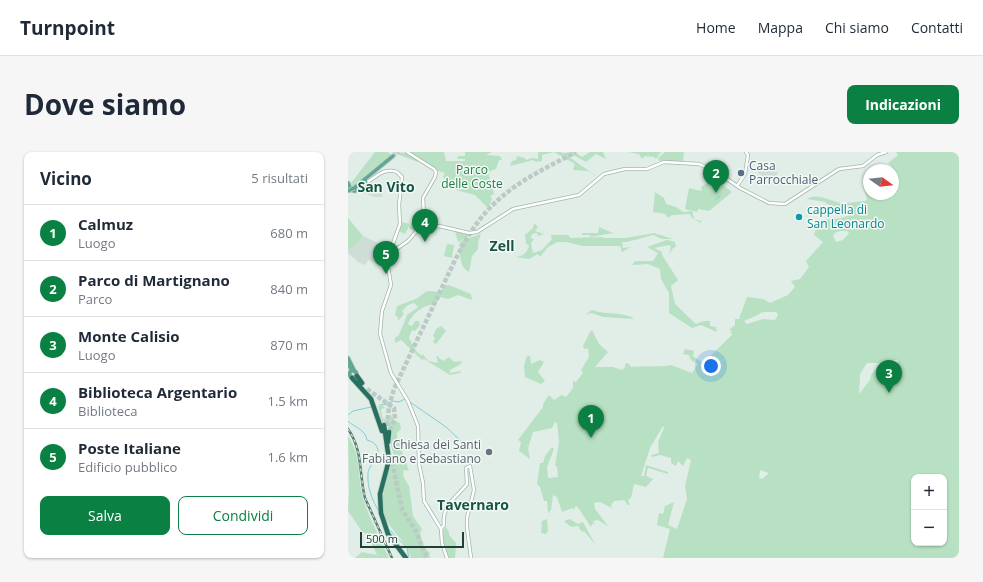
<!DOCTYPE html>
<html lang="it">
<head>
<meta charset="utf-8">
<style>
  :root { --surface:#fff; --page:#f6f6f7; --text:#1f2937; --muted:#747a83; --line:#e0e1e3; --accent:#0b8043 }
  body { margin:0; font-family:"Open Sans",sans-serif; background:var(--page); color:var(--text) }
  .controls { position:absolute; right:12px; bottom:12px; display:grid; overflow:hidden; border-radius:8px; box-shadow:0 1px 3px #0004 }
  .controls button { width:36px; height:36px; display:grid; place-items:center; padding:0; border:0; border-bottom:1px solid var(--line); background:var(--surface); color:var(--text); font:20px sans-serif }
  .compass { position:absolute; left:515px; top:12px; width:36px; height:36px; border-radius:50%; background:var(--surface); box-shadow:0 1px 3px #0004; rotate:105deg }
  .scale { position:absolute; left:12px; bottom:10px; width:104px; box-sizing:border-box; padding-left:4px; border:2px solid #1f4037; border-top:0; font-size:11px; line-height:14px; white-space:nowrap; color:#1f4037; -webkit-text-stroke:3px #f1f9f5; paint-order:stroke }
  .you { position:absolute; left:363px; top:214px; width:14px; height:14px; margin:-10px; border:3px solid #fff; border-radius:50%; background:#1a73e8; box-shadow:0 0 0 6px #1a73e833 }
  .badge { display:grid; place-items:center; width:26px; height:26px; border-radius:50%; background:var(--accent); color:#fff; font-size:13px; font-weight:700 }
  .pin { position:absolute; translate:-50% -33px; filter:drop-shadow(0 1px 2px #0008) }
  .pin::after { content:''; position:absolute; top:21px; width:14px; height:12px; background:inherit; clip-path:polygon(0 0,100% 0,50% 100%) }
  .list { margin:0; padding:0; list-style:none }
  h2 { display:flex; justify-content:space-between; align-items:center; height:52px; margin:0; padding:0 16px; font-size:17px }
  h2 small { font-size:13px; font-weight:400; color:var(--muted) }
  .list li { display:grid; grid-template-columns:26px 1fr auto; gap:12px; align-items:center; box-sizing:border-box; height:56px; padding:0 16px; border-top:1px solid var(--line) }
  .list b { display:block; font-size:15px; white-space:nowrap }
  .list p { margin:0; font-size:13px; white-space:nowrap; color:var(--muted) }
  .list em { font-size:13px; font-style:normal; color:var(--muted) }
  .actions { display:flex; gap:8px; padding:12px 16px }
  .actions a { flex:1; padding:9px 0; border:1px solid var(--accent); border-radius:8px; text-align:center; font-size:14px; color:var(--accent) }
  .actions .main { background:var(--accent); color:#fff }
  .map { position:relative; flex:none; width:611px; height:406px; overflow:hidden; border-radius:8px }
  header { display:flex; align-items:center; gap:24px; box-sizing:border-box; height:56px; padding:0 20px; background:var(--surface); border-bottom:1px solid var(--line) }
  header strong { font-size:19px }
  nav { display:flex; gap:22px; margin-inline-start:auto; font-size:14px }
  .intro { display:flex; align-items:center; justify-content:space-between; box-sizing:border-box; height:96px; padding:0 24px }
  h1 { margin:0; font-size:28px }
  .button { padding:10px 18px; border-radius:8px; background:var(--accent); color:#fff; font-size:14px; font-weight:700 }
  main { display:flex; gap:24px; padding:0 24px }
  aside { flex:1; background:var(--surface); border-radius:8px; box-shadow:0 1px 3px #0004 }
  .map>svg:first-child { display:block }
  .built { fill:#ceddd6 }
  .green { fill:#b7e1c2; fill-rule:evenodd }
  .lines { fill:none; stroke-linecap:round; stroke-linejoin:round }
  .stream { stroke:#82cdd9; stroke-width:1 }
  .major-tunnel { stroke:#bacac4; stroke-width:3.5; stroke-dasharray:3.5 2; stroke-linecap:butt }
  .highway-tunnel { stroke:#bacac4; stroke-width:4.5; stroke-dasharray:4.5 2; stroke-linecap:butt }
  .minor-casing { stroke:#a3b6af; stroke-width:4 }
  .major-casing { stroke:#c0cac7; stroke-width:5 }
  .highway-casing { stroke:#c0cac7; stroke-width:6 }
  .minor { stroke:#fff; stroke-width:2.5 }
  .major { stroke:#60a895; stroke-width:3.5 }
  .highway { stroke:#277060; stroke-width:4.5 }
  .rail-casing { stroke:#597c72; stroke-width:2.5 }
  .rail { stroke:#f1f9f5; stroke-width:1; stroke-dasharray:3; stroke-linecap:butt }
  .major-bridge-casing { stroke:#c0cac7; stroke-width:5; stroke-linecap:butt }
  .major-bridge { stroke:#60a895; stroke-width:3.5 }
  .service-dot { fill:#5c6f8a; stroke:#f1f9f5; stroke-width:1.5 }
  .culture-dot { fill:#0f9aa8; stroke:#f1f9f5; stroke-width:1.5 }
  .worship-dot { fill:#6b7280; stroke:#f1f9f5; stroke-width:1.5 }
  .labels { text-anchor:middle; stroke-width:3; stroke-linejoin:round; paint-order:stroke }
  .service-label { font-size:12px; fill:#4e5e75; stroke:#f1f9f5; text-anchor:start }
  .park-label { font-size:12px; fill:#247c45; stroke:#f1f9f5 }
  .culture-label { font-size:12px; fill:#0d838f; stroke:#f1f9f5; text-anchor:start }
  .worship-label { font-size:12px; fill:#5b616d; stroke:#f1f9f5; text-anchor:end }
  .quarter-label { font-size:14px; font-weight:bold; fill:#185445; stroke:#f1f9f5 }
</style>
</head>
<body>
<header>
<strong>Turnpoint</strong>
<nav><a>Home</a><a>Mappa</a><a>Chi siamo</a><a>Contatti</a></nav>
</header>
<div class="intro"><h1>Dove siamo</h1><a class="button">Indicazioni</a></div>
<main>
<aside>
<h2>Vicino<small>5 risultati</small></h2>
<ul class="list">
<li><span class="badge">1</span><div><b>Calmuz</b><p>Luogo</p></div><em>680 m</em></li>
<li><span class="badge">2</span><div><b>Parco di Martignano</b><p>Parco</p></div><em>840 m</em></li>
<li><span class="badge">3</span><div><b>Monte Calisio</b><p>Luogo</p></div><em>870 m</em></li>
<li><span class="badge">4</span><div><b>Biblioteca Argentario</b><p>Biblioteca</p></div><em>1.5 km</em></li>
<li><span class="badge">5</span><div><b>Poste Italiane</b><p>Edificio pubblico</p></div><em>1.6 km</em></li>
</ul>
<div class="actions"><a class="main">Salva</a><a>Condividi</a></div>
</aside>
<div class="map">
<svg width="611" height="406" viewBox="0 0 611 406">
  <rect width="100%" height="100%" fill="#e1ede7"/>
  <path class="built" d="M413,12L430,20L427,26L424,24L417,26L410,21Z
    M27,30L33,32L31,39H35L34,45H26L11,38Z
    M15,84L30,91L29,95L40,98L34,111L29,112L20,108L17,113L10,110L0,101V98Z"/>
  <path class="green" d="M27,0H40L43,3L4,34L3,31Z
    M43,0L57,1L71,9L70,10Z
    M61,0H96L98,9H117V6V7H109L110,4H117V0H144L138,3L152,4L154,8H151L148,17L140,20L146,42L142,44L144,47L140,56L127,43L108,38L95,25L97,21L90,19L75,8Z
    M186,0H213L215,1L226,0L234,5L242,0H255L258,7L248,2L238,10L223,2L221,5L250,25L240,19L225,18L227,12L206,0L194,3V9L188,10L185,8L162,14L164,9L168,8L169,4L177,6L178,8L184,6L190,7V0Z
    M280,0H313L308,7L306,5L297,4L294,7L291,2Z
    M317,0H336L335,9H311L310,6Z
    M548,0H611V406H315L322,377L309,373L311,361L315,362L317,354L326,350L320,373L329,377L339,347L337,334L343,308L339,306L335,314L330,309L328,314L323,311V306L312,303L304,305L303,303L311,301L310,290L316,276L315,274L302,296L293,324H296L298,313L320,320V322L300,316L298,324L305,327L298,335L286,332L283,346L280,348L282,353H280L276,348L266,349L263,353L264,356L252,350L246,351L247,357L260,374L250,368L245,369L247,373L245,371L243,375L229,354L227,355L226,358L224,356L214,360L209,345L205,343L203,358L200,361L199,349H196L192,335L189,332L192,311H195L197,304L204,295L206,297L199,315L200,326L210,325L209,314H207L211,290L209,271L207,270L204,276L185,280L180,296L182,307L171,299L173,290L170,288L195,255V252L201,243L206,248L214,243L218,245L225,236V229L228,230L235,221L233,218L241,205L240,196L236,197L235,194L242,180L244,178L251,192L260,200L247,215H265L274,218L277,215V212L280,211L283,215C292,214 318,215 323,213L344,221L350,212L343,208L341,203L335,202L337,197L346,199L345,204L355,211L385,182L382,181L384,179L381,178L387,173V167H391L399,145L415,147L422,151L440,143L447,135L443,129L452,127L461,115L458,109L475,90L466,83L470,69C485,66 493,69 506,60L504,58H498L479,52L477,50L459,47C470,39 486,52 497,51C504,51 511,49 517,49L519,47L515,34L521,36V42H545V18H542L544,15L540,11L550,3ZM492,79H499L501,81L495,88L488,90L485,84L487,81ZM418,160H428L430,163L427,168L415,167L399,172L396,169L412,162L411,161ZM541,208H550V210L547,212L552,216L547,217L542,213H531L523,223L522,228L511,242L512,222L519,211H538ZM412,318L421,321L414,327L411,326ZM566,325H596V391H566Z
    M367,26L368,28L384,40L361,59L350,57L349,60L337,57L341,36L354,39L353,35Z
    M307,40L316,46L318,52L328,55L335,60L344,59L346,67L353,69L355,62L353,71L344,66L342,62L324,63L320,66L317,62L305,60Z
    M68,62L75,66L66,79L61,76Z
    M0,66L15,84L1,100L9,91L0,98Z
    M53,70L62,72L57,82L51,79Z
    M186,71L190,75L187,79L196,82L190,84L189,81L184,82L183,86L186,87L183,91L185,101L194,98L204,87L203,83H221L222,86L255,85V86H278L306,81L325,87H314L305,83L279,90H274L275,96L283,95L274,100L272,94H235L218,90H210L200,95L192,105L190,102L181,107L167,105C176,104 178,102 181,94L178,91L177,83L185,76Z
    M251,75L265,81L242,85V83H234V81H250Z
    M107,79L127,81L110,90Z
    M133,82L130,90V97L124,104L121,120C110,114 113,102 111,92L113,89Z
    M319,88L327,90V93L329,94L325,96L321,103L323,95L321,93L306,96L314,100V103L330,128L323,134L327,152L348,172L356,169H362V174L368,175L369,180L353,173L344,176L321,161V141L313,127L312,117L300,112L284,113L287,109H305L310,101L299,95Z
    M99,92L106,93L104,106L96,104Z
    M101,133L123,142L124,148L110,143L100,147L93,145L87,152C76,153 64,161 60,172L64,174L67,169H71L72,173L67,179L64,178L61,186L68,199L74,204L75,202L80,209L90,211L88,203L95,209L101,205L106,210L114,209L113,212L102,218V221L113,219L112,221L102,223L76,207L74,208L53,188L47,191V186L51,183L59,163L70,155L66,151L60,153L54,159L56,162L50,169V165L47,164L49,154L68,147L79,139L93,140L95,136L91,134Z
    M244,158C257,163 274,159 287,167L255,165L243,161L237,163Z
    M93,174L98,179L88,192L85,190L87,186L85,184L88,177Z
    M179,204H182L183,212L192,208L196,210L190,220L197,229L193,232L177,225L176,214Z
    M32,253L37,255L33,258L35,267L42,268L43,262L45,268L52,271L53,277L49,281V287L56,290L54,299L61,319L56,318L55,324L61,334L65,364L74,377L72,381L76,395L82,401L81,404L83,406H63C57,384 36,377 34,352C34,347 36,340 37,334C39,324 40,315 47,309L43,292L44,279L41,273L37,272V270L34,269L30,254Z
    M0,284C15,306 8,327 17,352C23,370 33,388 41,406H7L14,400L29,403L20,384L13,378L0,359L1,339Z
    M199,367L200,379L198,382L193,381L194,369Z
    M222,367L230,372L235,370L247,392L236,379L234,380L230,374L223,375L216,369Z
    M98,375L101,380V383L108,391L107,406H101L96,394L95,379Z"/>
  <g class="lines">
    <path class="stream" d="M367,48L372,44
      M62,250L98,275L113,289
      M32,253L40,252L44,249L51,250L57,247
      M0,263L5,259L23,255
      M0,269C7,276 17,277 19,288C21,289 26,290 27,292C36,302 21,312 20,321C19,336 24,347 31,360
      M40,376L59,396L61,406"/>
    <path class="major-tunnel" d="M45,4L51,0"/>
    <path class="highway-tunnel" d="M19,237L46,256L47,267L41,280
      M39,274L41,254L46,237C60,207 75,176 89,146C105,113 120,75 148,50C171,28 200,15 228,0
      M44,310L54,357L67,378L79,406"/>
    <defs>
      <path id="minor" d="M59,0L86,17L88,20L87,25L75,46L76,64L73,75
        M18,31C28,25 36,15 49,20L54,25L51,53L52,72L39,108
        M389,34L397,22L400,3L398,0
        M39,108L43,133L34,159L32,182L43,221L60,249L70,274L71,312L75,331L76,349L93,377
        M39,111L44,100L60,89L72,75L91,74L121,81L129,80L165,57L231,43L256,22L277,17H299L316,10L351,12L369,20L392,36L421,51L437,52L491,17L515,14L529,3L538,0
        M93,377L96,373C93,354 108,346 119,332L118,316L122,314L126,338L119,366V376L123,406
        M93,377L94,391L99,406"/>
      <path id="major" d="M0,31L3,38L7,39L18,32L17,28
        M6,36L45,4
        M0,206L7,220
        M0,212L4,218
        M1.5 222a3.5 3.5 0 1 1 7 0a3.5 3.5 0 1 1-7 0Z"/>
      <path id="highway" d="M9,224L14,231
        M4,226L23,247L34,279
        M36,273L41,308L32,342L33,361L40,382L58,406
        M40,290L41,280"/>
    </defs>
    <use href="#minor" class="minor-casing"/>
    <use href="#major" class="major-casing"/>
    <use href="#highway" class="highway-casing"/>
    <use href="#minor" class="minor"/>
    <use href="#major" class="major"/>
    <use href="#highway" class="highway"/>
    <defs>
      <path id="rail" d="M0,277C15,298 11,322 17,346L44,406"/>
    </defs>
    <use href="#rail" class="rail-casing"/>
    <use href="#rail" class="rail"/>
    <defs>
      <path id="major-bridge" d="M0,39L6,36"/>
    </defs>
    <use href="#major-bridge" class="major-bridge-casing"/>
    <use href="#major-bridge" class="major-bridge"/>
  </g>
  <circle class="service-dot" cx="393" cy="21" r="4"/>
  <circle class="culture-dot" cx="451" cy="65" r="4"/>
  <circle class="worship-dot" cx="141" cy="300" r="4"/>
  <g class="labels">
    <g class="service-label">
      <text x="401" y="18">Casa<tspan x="401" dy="14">Parrocchiale</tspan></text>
    </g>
    <g class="park-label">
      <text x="124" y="22">Parco<tspan x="124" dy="14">delle Coste</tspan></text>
    </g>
    <g class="culture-label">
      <text x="459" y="62">cappella di<tspan x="459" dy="14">San Leonardo</tspan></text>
    </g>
    <g class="worship-label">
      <text x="133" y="297">Chiesa dei Santi<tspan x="133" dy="14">Fabiano e Sebastiano</tspan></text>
    </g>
    <g class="quarter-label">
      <text x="38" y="40">San Vito</text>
      <text x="154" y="99">Zell</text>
      <text x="125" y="358">Tavernaro</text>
    </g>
  </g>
</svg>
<div class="controls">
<button>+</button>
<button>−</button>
</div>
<svg class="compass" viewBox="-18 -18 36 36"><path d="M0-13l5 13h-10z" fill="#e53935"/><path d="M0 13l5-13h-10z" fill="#747a83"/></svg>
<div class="scale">500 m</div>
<div class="you"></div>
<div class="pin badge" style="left:243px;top:286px">1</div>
<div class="pin badge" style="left:368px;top:41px">2</div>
<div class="pin badge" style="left:541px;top:241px">3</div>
<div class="pin badge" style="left:77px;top:90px">4</div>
<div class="pin badge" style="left:38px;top:122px">5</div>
</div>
</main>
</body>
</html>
